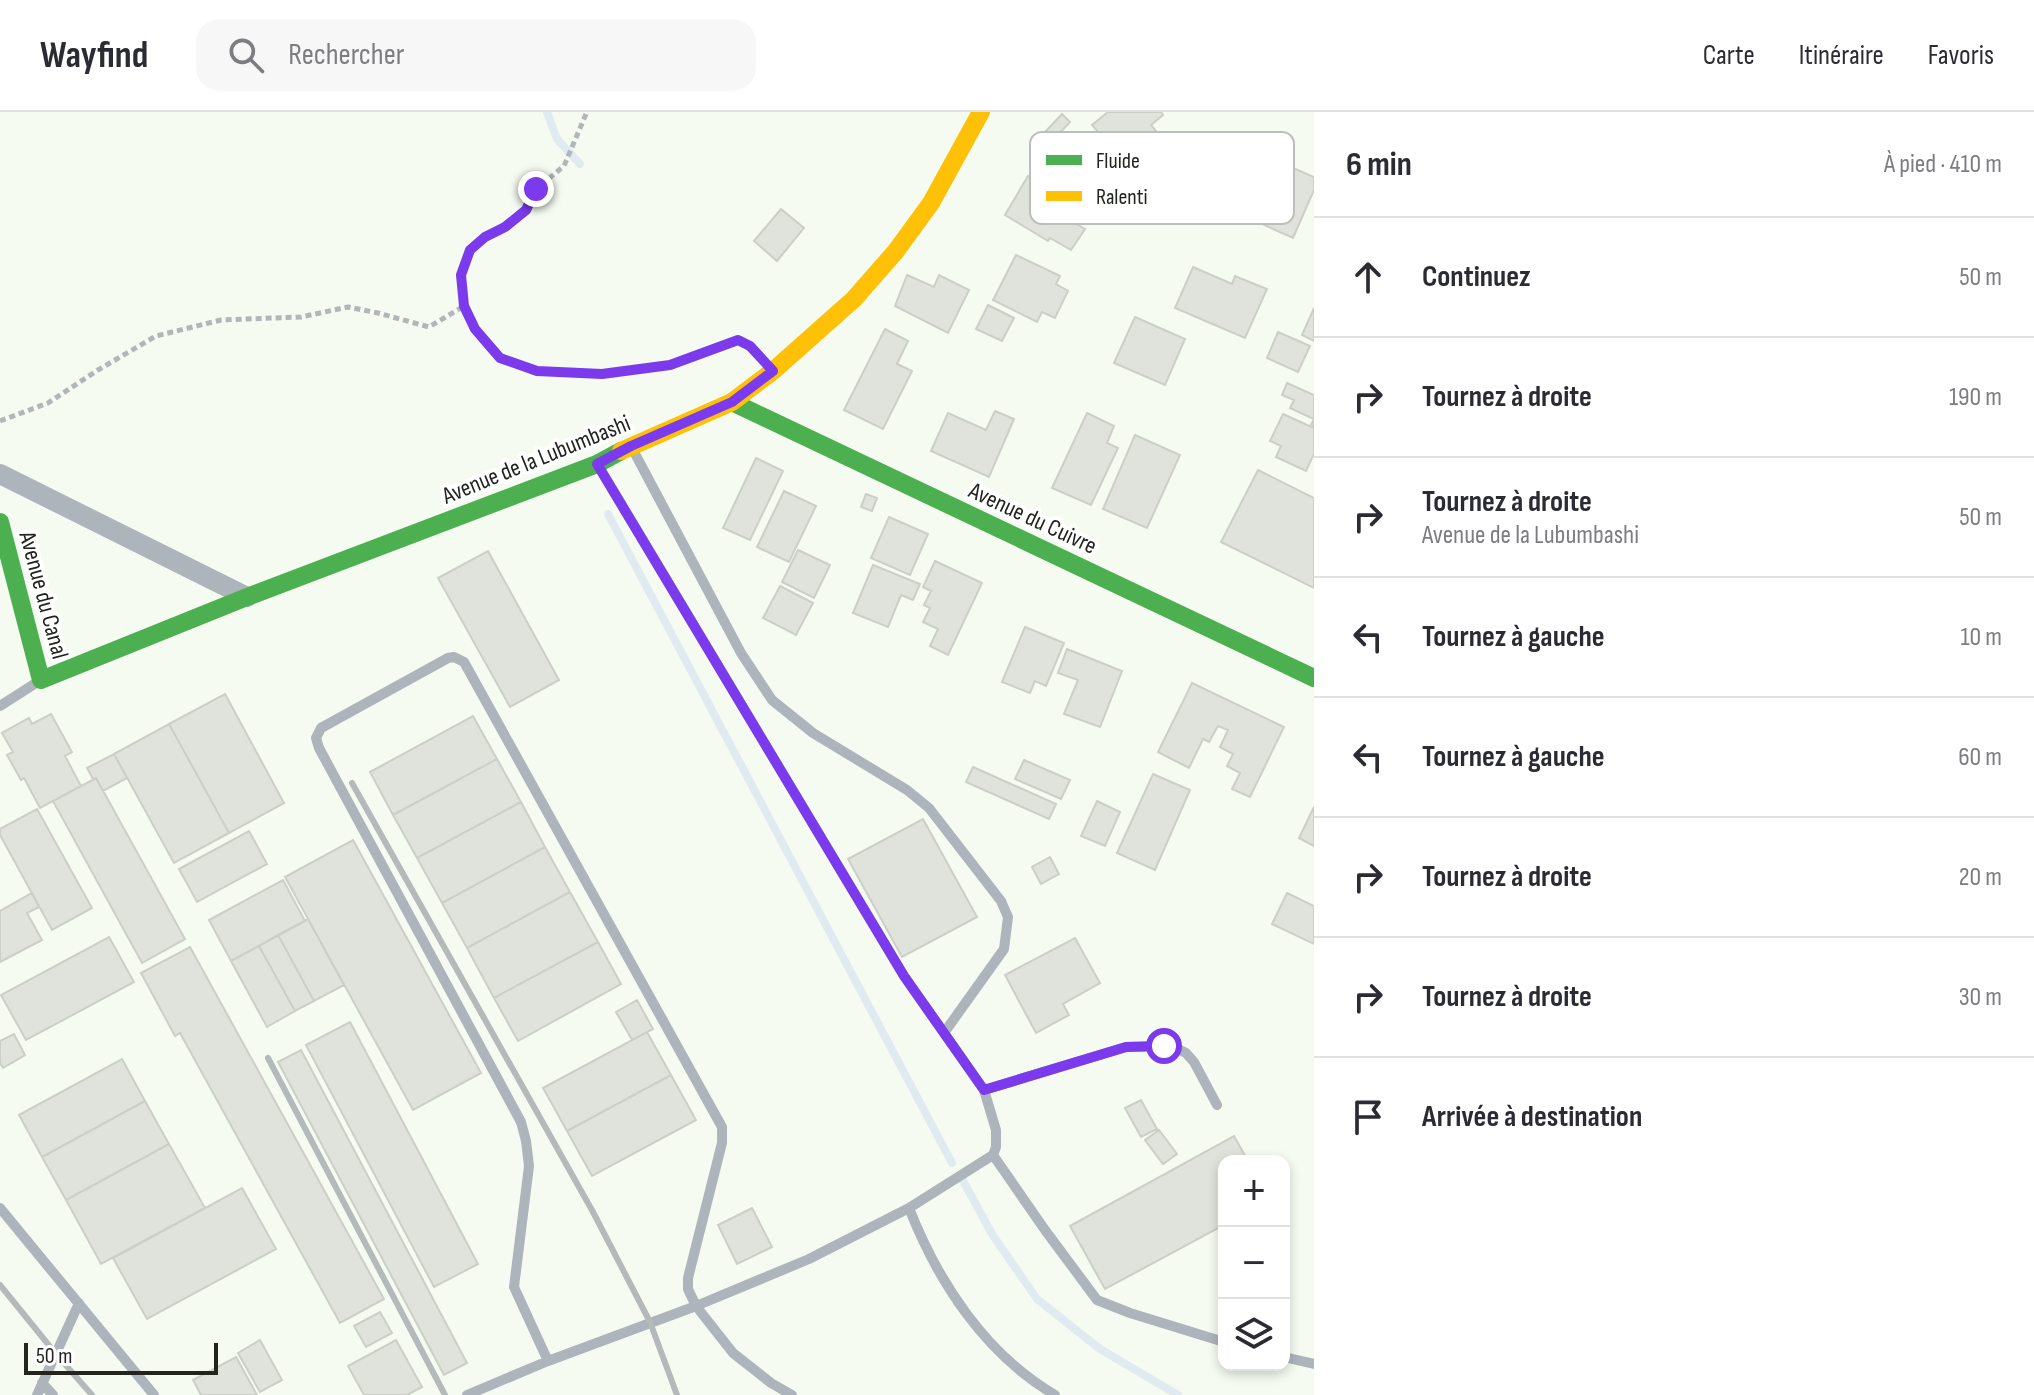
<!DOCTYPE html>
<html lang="fr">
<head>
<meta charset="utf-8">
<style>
  :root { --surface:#fff; --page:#f7f7f7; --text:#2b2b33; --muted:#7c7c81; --line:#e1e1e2 }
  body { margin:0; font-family:"Sofia Sans Condensed",sans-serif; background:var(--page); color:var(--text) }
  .controls { position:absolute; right:24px; bottom:24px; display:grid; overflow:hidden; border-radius:16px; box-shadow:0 4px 12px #0003 }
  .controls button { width:72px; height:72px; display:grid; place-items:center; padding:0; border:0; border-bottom:2px solid var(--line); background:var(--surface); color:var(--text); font:40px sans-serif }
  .scale { position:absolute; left:24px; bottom:20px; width:194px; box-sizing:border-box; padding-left:8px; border:4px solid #21251e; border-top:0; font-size:22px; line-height:28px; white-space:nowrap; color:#21251e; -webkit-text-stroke:6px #fff; paint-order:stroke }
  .stop { position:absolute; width:24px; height:24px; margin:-18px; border:6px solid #7c3aed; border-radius:50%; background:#fff }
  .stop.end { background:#7c3aed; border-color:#fff; box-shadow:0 2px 8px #0008 }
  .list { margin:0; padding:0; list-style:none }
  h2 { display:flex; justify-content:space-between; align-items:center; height:104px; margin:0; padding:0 32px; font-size:34px }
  h2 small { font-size:26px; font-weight:400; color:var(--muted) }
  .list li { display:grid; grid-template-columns:52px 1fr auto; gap:24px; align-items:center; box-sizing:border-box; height:120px; padding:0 32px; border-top:2px solid var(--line) }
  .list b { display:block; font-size:30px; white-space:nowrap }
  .list p { margin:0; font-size:26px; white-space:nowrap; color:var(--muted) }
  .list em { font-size:26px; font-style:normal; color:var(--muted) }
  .icon { flex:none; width:44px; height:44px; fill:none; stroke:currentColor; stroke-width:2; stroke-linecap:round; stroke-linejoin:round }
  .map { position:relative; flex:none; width:1314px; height:1283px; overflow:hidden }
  header { display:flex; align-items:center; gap:48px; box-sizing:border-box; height:112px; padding:0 40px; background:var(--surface); border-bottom:2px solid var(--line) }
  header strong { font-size:38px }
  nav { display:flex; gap:44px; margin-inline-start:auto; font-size:28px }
  .search { width:560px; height:72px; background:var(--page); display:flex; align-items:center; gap:20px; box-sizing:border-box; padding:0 28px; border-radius:24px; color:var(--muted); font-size:30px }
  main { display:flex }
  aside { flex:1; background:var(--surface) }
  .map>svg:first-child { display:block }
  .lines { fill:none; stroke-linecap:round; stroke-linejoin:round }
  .stream { stroke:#e2eaf1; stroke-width:8 }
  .building { fill:#dfe3db; stroke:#cbcfc7; stroke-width:2 }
  .path { stroke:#b1b6b8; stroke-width:5; stroke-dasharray:6 4; stroke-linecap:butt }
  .lane { stroke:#aeb4bc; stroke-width:10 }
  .street { stroke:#aeb4bc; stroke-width:20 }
  .fast { stroke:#4caf50; stroke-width:18 }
  .slow { stroke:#ffc107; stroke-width:18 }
  .rail { stroke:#b4bab9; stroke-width:6 }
  .route { stroke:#7c3aed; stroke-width:10 }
  .labels { text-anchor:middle; stroke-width:8; stroke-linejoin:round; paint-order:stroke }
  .street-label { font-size:24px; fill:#21251e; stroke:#fff }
  .key { fill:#fff; stroke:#bcbebc; stroke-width:2 }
  .key-label { font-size:22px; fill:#21251e }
</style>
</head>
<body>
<header>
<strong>Wayfind</strong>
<div class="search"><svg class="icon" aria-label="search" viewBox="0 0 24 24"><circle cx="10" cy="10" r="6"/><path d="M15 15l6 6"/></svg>Rechercher</div>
<nav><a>Carte</a><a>Itinéraire</a><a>Favoris</a></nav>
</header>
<main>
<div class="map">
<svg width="1314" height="1283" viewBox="0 0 1314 1283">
  <rect width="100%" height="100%" fill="#f5fbf0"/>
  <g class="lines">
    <path class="stream" d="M547,0L557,27L580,52
      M608,402L952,1051
      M960,1063L992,1122L1037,1187L1100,1237L1178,1283"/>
  </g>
  <path class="building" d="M1108,0H1161L1163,3L1151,13L1168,34L1133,62L1092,13Z
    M1062,2L1070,10L1055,26L1046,19Z
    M1270,46L1314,65V78L1293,126L1262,112L1272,92L1253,84Z
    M1028,64L1076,93L1068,107L1085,117L1071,138L1050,126L1048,129L1005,103Z
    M781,97L804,116L777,149L754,129Z
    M1016,143L1060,164L1056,172L1068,179L1055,206L1042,200L1037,210L993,188Z
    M1193,155L1232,172L1235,164L1267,177L1245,226L1175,196Z
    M907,163L934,175L939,163L969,178L948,221L895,194Z
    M988,193L1014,206L1002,229L976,217Z
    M1314,196V229L1302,223Z
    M1135,205L1185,227L1165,273L1114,251Z
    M885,217L908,229L897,252L912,259L883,317L844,298Z
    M1278,220L1310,234L1298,260L1267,246Z
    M1287,271L1314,283V314L1311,313L1314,307L1290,296L1294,288L1282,283Z
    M995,299L1014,307L989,365L931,339L948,301L986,318Z
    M1087,301L1114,314L1107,331L1118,336L1091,393L1052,376Z
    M1283,302L1314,316V342L1306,359L1276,345L1281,334L1270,329Z
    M1135,323L1180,343L1147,416L1103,397Z
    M756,346L783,359L750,428L723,416Z
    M1258,358L1314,386V476L1221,430Z
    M784,379L816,394L789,450L757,435Z
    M866,382L877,386L872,399L861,395Z
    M889,405L928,422L910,463L871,446Z
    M798,438L830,453L814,486L782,470Z
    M488,439L559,568L510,595L438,466Z
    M935,449L982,471L948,543L930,534L938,517L923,510L930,496L924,493L931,479L923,475Z
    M873,453L920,472L913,488L901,483L888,515L853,501Z
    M780,474L813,491L796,523L763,506Z
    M1025,515L1064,531L1046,574L1035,569L1030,581L1002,570Z
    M1067,537L1122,559L1100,615L1064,602L1078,568L1058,561Z
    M1192,571L1284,615L1250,685L1232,677L1240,661L1227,654L1233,642L1220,635L1228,618L1218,614L1209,630L1203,627L1189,656L1158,640Z
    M225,582L284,691L229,721L169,612Z
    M51,602L72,640L65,644L81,674L40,696L24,666L21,668L7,643L13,640L2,621L29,606L32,612Z
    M473,604L497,647L393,703L370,660Z
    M169,612L229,721L174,751L114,642Z
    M114,642L127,666L103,679L96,666L93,667L87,656Z
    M497,647L521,690L417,746L393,703Z
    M1024,648L1070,668L1061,687L1015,667Z
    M973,655L1056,692L1049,707L966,670Z
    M1153,662L1190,678L1155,758L1117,741Z
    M96,666L185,827L142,851L53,689Z
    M1097,689L1120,700L1105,734L1081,724Z
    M521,690L545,735L442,791L417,746Z
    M1314,695V734L1299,726Z
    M37,697L92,796L52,818L0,723V717Z
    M923,707L977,805L902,845L848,747Z
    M249,719L267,752L197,790L179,757Z
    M353,728L481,961L413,998L285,765Z
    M545,735L570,780L467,836L442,791Z
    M1050,745L1059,762L1041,772L1032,755Z
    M283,768L305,809L231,849L209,808Z
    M570,780L598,830L494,886L467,836Z
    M32,781L39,795L27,801L42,828L0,850V799Z
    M1287,781L1314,794V832L1272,812Z
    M308,807L344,873L314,889L278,823Z
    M278,823L314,889L295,899L259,834Z
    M109,825L134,870L26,928L1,883Z
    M1075,826L1100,871L1063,892L1069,903L1036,921L1005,863Z
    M598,830L621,872L518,929L494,886Z
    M259,834L295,899L267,915L231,849Z
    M190,835L384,1187L340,1211L180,921L175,924L141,861Z
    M637,888L653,917L632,928L616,900Z
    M350,910L478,1152L434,1175L306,933Z
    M647,920L671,963L567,1019L543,976Z
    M14,922L25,943L3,956L0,951V929Z
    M301,938L467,1251L444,1263L278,950Z
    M122,947L145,989L42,1045L19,1003Z
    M671,963L696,1008L592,1064L567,1019Z
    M1141,988L1157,1017L1141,1025L1125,996Z
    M145,989L169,1032L66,1088L42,1045Z
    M1159,1018L1177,1042L1163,1052L1145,1028Z
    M1234,1024L1248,1049H1224V1113L1105,1177L1070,1114Z
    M169,1032L205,1096L101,1152L66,1088Z
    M242,1076L276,1137L147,1207L113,1146Z
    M752,1096L772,1135L737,1152L718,1113Z
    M380,1200L392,1221L366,1235L354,1214Z
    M260,1228L282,1268L260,1280L238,1241Z
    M396,1228L422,1275L407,1283H364L348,1254Z
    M236,1245L257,1283H201L193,1268Z"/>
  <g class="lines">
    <path class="path" d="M586,2L564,54L536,77L526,98L505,115L485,125L470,138L461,163L464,194L475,217L500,246L537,259L602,262L670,253L738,228L750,234L756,241
      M0,309L48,291L98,258L156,224L221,208L301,205L348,195L378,201L429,215L464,194"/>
    <path class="lane" d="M632,336L741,541L772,588L813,621L907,678L929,696L1001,789L1008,805L1004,837L944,921
      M0,594L39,569
      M984,978L1126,935L1164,934L1176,936L1186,941L1194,950L1217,993
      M993,1043L1045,1118L1097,1188L1130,1201L1224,1230
      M0,1096L154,1283
      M909,1096C938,1170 985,1242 1055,1283
      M1284,1245L1314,1252
      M548,1249L514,1175L529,1054L526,1029L521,1010L319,636L316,626L321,616L448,546L454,545L464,550L722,1015V1031L688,1166V1177L696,1194L733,1241L771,1271L792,1283
      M42,1271L53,1283
      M37,1283L79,1191
      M467,1283L548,1249L696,1194L809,1147L909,1096L993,1043L996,1035V1018L984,978L904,864L598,353"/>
    <path class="street" d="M0,362L247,485"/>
    <path class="fast" d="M732,290L1314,566
      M0,410L41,568L247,485L597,352L621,339"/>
    <path class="slow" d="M621,339L732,290L773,259L854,187L896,139L931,91L981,0"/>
    <path class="rail" d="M352,671L593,1100L650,1210L677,1283
      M268,946L445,1283
      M0,1173L56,1242L92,1283"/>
  </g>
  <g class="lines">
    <path class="route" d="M536,77L526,98L505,115L485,125L470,138L461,163L464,194L475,217L500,246L537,259L602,262L670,253L738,228L750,234L773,259L732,290L631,334L597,352L904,864L984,978L1126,935L1164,934"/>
  </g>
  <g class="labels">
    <g class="street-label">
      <text transform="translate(536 347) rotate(-22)" y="8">Avenue de la Lubumbashi</text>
      <text transform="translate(1033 406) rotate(25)" y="8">Avenue du Cuivre</text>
      <text transform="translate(44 483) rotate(75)" y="8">Avenue du Canal</text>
    </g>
  </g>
  <rect x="1030" y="20" width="264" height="92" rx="12" class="key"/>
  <rect x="1046" y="43" width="36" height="10" fill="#4caf50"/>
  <rect x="1046" y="79" width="36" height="10" fill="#ffc107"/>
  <g class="key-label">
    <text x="1096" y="56">Fluide</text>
    <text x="1096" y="92">Ralenti</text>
  </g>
</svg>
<div class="controls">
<button>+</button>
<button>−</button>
<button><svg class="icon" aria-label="layers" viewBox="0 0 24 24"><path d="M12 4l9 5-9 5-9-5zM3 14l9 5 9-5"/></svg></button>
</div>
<div class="scale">50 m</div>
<div class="stop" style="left:1164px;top:934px"></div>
<div class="stop end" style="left:536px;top:77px"></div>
</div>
<aside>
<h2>6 min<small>À pied · 410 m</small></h2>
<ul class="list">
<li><svg class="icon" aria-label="ahead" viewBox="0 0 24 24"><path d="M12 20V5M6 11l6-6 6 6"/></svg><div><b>Continuez</b></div><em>50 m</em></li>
<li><svg class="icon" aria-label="right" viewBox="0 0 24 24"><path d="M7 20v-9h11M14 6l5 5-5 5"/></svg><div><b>Tournez à droite</b></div><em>190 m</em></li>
<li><svg class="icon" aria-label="right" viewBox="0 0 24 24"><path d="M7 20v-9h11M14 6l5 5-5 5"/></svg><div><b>Tournez à droite</b><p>Avenue de la Lubumbashi</p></div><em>50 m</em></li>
<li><svg class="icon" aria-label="left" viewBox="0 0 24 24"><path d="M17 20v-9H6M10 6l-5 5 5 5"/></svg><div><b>Tournez à gauche</b></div><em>10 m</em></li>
<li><svg class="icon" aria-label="left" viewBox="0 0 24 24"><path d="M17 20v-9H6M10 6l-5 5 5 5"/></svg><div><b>Tournez à gauche</b></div><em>60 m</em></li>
<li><svg class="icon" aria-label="right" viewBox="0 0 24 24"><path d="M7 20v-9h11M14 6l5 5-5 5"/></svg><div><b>Tournez à droite</b></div><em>20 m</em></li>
<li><svg class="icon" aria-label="right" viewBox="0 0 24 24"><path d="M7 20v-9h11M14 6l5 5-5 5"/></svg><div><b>Tournez à droite</b></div><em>30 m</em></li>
<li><svg class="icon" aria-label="arrive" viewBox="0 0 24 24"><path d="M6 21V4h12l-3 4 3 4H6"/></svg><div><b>Arrivée à destination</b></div></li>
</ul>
</aside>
</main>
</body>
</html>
